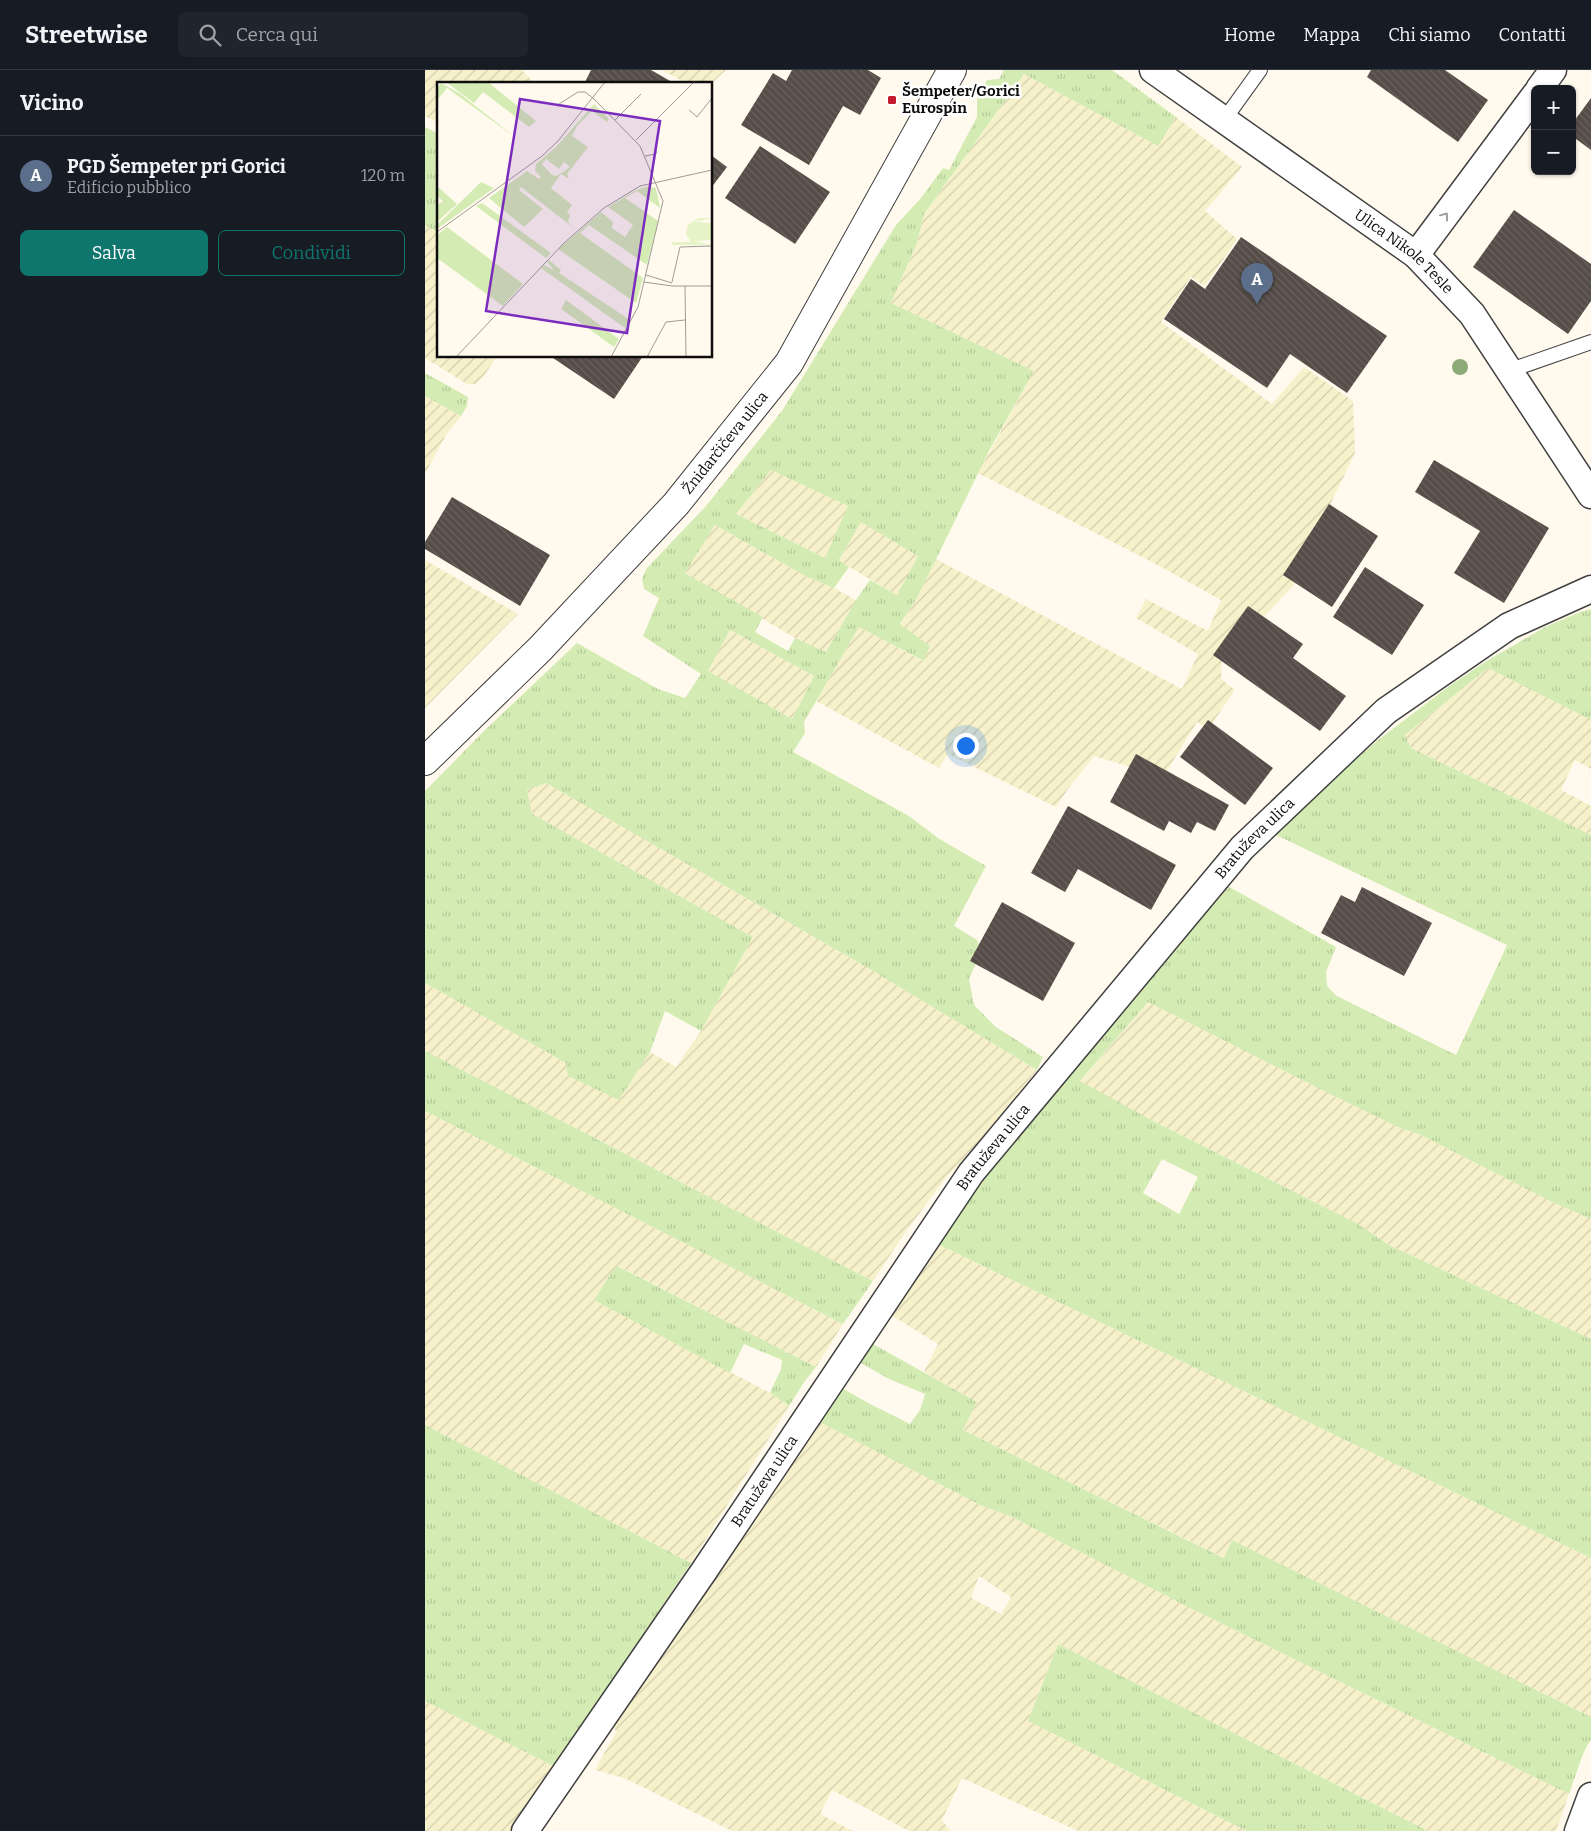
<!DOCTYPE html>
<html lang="it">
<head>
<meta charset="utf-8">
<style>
  :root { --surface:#171b24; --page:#20242c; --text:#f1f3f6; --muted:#9ea1a6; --line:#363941; --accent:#0f766e }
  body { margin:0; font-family:Bitter,serif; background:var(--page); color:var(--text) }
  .controls { position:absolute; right:15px; top:15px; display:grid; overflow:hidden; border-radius:8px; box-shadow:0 1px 4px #0004 }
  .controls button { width:45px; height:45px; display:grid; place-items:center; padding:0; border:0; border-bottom:1px solid var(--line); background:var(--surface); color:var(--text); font:25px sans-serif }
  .you { position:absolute; left:540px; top:675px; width:18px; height:18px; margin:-12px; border:4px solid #fff; border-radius:50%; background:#1a73e8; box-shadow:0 0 0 8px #1a73e833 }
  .badge { display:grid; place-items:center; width:32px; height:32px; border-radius:50%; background:var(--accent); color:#fff; font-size:16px; font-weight:700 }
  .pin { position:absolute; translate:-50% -41px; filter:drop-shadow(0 1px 2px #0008) }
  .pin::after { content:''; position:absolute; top:26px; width:18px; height:15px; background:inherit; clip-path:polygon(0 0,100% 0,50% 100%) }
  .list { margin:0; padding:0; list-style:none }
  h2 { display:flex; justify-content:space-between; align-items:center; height:65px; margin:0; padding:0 20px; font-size:21px }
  h2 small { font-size:16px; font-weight:400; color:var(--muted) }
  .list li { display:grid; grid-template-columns:32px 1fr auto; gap:15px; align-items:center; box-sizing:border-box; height:80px; padding:0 20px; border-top:1px solid var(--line) }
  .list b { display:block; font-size:19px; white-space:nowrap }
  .list p { margin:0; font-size:16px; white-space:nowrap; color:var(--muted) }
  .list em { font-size:16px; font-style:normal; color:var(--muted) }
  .actions { display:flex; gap:10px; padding:15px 20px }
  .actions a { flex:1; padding:11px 0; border:1px solid var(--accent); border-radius:8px; text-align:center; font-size:18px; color:var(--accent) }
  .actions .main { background:var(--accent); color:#fff }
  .icon { flex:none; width:28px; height:28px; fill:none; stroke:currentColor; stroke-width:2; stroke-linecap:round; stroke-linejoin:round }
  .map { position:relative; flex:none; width:1166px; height:1761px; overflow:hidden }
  header { display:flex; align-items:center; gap:30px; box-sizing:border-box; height:70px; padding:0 25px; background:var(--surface); border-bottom:1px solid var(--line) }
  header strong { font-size:24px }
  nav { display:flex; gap:28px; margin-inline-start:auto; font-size:18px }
  .search { width:350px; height:45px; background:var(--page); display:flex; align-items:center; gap:12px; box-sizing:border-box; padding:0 18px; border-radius:8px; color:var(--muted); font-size:19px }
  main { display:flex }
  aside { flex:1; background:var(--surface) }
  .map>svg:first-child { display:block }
  .farmland { fill:url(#farmland-furrows); fill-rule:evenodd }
  .grass { fill:url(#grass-tufts); fill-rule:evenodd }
  .building { fill:url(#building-back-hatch) }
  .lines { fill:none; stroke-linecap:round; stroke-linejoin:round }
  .service-casing { stroke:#404040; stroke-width:16 }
  .minor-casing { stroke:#404040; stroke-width:29 }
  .tertiary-casing { stroke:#404040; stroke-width:30 }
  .service { stroke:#fff; stroke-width:14 }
  .minor { stroke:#fff; stroke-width:26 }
  .tertiary { stroke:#fff; stroke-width:28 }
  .tree { fill:#8caa78 }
  .oneway { stroke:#9e9e9e }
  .poi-dot { fill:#c61b2c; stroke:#fff; stroke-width:2 }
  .labels { text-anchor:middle; stroke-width:5; stroke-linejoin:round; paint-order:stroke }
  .poi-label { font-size:15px; font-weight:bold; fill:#0d0d0d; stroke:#fff; text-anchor:start }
  .street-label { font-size:15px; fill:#0d0d0d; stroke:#fff }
  .inset-road { fill:none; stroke:#9e9b93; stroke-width:1 }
  .view { fill:#7b2cbf; fill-opacity:0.15; stroke:#7b2cbf; stroke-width:2.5 }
  .inset-edge { fill:none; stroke:#0d0d0d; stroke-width:2.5 }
</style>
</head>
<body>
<header>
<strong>Streetwise</strong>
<div class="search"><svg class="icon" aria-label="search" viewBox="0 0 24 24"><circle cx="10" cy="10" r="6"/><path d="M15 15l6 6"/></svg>Cerca qui</div>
<nav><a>Home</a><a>Mappa</a><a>Chi siamo</a><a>Contatti</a></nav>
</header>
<main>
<aside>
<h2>Vicino<small></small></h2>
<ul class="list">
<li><span class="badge" style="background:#5c6f8a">A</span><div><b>PGD Šempeter pri Gorici</b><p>Edificio pubblico</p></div><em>120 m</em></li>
</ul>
<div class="actions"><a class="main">Salva</a><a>Condividi</a></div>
</aside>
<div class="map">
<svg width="1166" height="1761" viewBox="0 0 1166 1761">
  <defs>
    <pattern id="farmland-furrows" width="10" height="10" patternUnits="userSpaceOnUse" patternTransform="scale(1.25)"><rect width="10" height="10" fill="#f7f1cb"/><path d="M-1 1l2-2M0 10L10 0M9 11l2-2" fill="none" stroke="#d3cdad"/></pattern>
    <pattern id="grass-tufts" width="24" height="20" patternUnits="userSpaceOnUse" patternTransform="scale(1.25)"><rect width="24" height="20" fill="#d4ecb3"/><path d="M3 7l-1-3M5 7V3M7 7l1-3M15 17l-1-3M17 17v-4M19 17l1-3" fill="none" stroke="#b5c999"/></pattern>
    <pattern id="building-back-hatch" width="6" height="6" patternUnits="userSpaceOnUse" patternTransform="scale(1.25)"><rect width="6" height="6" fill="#564d48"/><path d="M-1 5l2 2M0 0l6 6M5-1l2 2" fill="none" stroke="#69625e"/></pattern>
  </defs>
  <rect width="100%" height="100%" fill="#fffaed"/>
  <path class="farmland" d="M0,0H97L110,14H14V53L0,46Z
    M237,0H301L286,14H263Z
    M599,4L733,76L751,47L817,97L780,141L812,169L780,216L766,207L736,252L847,334L879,297L928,331L930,383L906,433L913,443L868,516L837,549L797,588L796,609L810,620L784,658L772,652L738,707L669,686L643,719L631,737L523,684L514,698L391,631L434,557L498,591L505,576L475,555L492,528L511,489L757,619L773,584L711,548L721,529L783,561L796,530L727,492L553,403L609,301L466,233L492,173L499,144Z
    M0,155L14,163V286H72L59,306L51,314H42L0,288Z
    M0,326L36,346L21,365L0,404Z
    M346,400L424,436L400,488L311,444Z
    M436,452L494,486L472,525L414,491Z
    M290,455L382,507L409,518L431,530L401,582L370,568L260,503Z
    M0,490L93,544L0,638Z
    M305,560L389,606L367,649L282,601Z
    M1063,598L1166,650V699L1150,690L1136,720L1166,736V765L986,678L980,665Z
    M121,713L438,895L612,1000L541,1088L522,1106L480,1163L448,1211L0,981V913L141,993L194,1030L225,982L251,997L276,961L328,867L107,744L102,720Z
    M723,932L905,1024L975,1058L996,1065L1125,1131L1166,1149V1269L964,1175L933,1154L734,1054L655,1012Z
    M0,1041L418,1254L391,1297L193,1196L184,1206L169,1230L345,1323L364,1336L266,1493L0,1355Z
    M504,1170L1166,1488V1647L807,1470L800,1488L538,1360L552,1332L499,1302L513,1274L456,1239Z
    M387,1348L557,1436L585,1446L765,1538L1144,1724L1131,1761H1003L633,1574L603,1651L822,1761H653L537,1708L517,1750L525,1760V1761H484L407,1720L395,1744L428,1761H307L199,1708L170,1700L191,1662L188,1653ZM554,1506L586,1527L576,1544L546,1528Z
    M0,1631L130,1697L86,1761H0Z"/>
  <path class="grass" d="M579,0H687L751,47L733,76L599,4L499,144L492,173L466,233L609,301L565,379L492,528L475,554L505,576L499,591L434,557L379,652L380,663L368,682L484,746L513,768L561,796L529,856L552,870L557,880L544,909L549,935L571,957L618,987L612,1000L438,895L121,713L102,720L107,744L328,867L276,961L240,941L225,982L194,1030L143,1006L141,993L0,913V721L61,659L152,573L233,619L260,628L276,604L218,566L234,528L219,519L217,508L222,498L281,436L357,341L471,155L496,128L518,98L524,100L552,47V27L562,10L574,9ZM346,400L423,436L400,488L311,444ZM436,452L493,486L472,525L445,510L431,530L401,582L370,568L363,581L330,562L338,547L260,503L290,455L382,507L409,518L424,497L414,490ZM305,560L389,606L367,649L283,601Z
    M0,57L14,64V163L0,155Z
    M0,303L43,327L42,336L36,346L0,326Z
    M1166,539V650L1063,598L980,665L986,678L1166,765V1149L1125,1131L996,1065L975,1058L905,1024L723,932L655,1011L734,1054L933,1154L964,1175L1166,1269V1488L504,1170L801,815L911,877L901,902L902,916L912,926L1031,985L1082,875L851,765L887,726L952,671L1023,617L1060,592L1120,557L1155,542ZM737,1089L773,1107L754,1144L718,1123Z
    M0,981L448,1211L418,1254L0,1041Z
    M192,1196L391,1297L380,1311L364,1336L345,1323L356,1299L357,1290L319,1274L305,1303L169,1230L184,1206Z
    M439,1269L552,1332L538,1360L799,1488L807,1470L1166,1647V1669L1158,1684L1144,1724L765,1538L585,1446L557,1436L387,1348L408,1313L445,1334L485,1354L495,1340L500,1324L464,1309L427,1288Z
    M0,1355L266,1493L130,1697L0,1631Z
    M633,1574L1003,1761H822L603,1651Z"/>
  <path class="building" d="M166,0H226L247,12L246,14H159Z
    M367,0H443L456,8L435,45L418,36L384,95L316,55L348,3L361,11Z
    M946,0H1020L1063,30L1033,72L942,7Z
    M1166,28V80L1147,66V54Z
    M335,76L405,122L370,174L300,128Z
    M286,85L302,97L286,118Z
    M1089,140L1166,194V231L1143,264L1048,197Z
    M816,167L962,266L922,323L865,284L842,318L739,249L766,209L780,219Z
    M125,286H218L189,329Z
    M1009,390L1124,458L1079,533L1029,503L1055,461L990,422Z
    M27,427L125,485L95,536L0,479V472Z
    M904,434L953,466L907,537L858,505Z
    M940,497L999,535L967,585L908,547Z
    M823,536L878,574L868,588L921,626L895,661L788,585Z
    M783,650L848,698L820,735L755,687Z
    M711,684L804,735L790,761L772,752L766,763L744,751L739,761L685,732Z
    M643,736L751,795L726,840L653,799L640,822L606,803Z
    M937,817L1007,853L979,906L896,863L916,825L930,832Z
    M577,832L650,873L618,931L545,891Z"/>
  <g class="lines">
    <defs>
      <path id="service" d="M799,50L835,0
        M1083,301L1166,272"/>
      <g id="minor">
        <path id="s1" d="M728,0L991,185L1047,244L1166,425"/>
        <path d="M1114,19L1128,0"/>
        <path d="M991,185L1110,25"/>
        <path id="s2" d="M100,1761L279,1501L546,1103L817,778L961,641L1084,556L1166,519"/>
        <path d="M1153,1761L1166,1726"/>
      </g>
      <g id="tertiary">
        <path id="s3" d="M0,691L115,579L251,434L364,293L527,0"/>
      </g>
    </defs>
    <use href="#service" class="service-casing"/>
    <use href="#minor" class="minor-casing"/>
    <use href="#tertiary" class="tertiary-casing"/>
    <use href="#service" class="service"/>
    <use href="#minor" class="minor"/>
    <use href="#tertiary" class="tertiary"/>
  </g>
  <circle class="tree" cx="1035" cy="297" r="8"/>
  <defs><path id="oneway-chevron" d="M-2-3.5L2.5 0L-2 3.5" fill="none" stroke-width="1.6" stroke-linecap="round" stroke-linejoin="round" transform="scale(1.25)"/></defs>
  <use class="oneway" href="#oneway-chevron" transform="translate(1020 146) rotate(-53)"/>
  <rect class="poi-dot" x="462" y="25" width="10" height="10" rx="2.5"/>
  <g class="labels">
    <g class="poi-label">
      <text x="477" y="26">Šempeter/Gorici<tspan x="477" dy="17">Eurospin</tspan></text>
    </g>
    <g class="street-label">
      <text dy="5" stroke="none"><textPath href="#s1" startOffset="310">Ulica Nikole Tesle</textPath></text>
      <text dy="5" stroke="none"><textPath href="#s3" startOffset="438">Žnidarčičeva ulica</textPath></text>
      <text dy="5" stroke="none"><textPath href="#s2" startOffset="1234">Bratuževa ulica</textPath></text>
      <text dy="5" stroke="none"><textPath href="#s2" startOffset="829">Bratuževa ulica</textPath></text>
      <text dy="5" stroke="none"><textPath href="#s2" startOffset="424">Bratuževa ulica</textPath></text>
    </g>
  </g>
  <g transform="translate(12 12)">
    <rect width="275" height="275" fill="#fffaed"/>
    <path d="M9,0H51L99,39L92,45L46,10L37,21ZM4,1L22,11L82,58L10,6L0,18V6ZM157,22L172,37L170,40L155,29L140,44L135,54L151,65L130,92L132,97L124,92L114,106L135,123L130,130L133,133L131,140L138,147L84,105L82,108L106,127L87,145L52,116L90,89L102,97L104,95L98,89L99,82L119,65ZM109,77L122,87L127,80L133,85L120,94L115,93L105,82ZM44,100L57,106L0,147V143ZM0,104L20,122L0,140V123L6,119L0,114ZM212,104L219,106L223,126L200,109L188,116L221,139L210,183L152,143L143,151L206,196L199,221L121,167L164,130L176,140L175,146L188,155L196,143L171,125L199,108ZM45,121L114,171L109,176L39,124ZM10,145L86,202L66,224L0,176V153ZM112,178L124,188L122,191L193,238L188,246L104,186L107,183L117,188L110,180ZM129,218L182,257L177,265L124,227Z" fill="#d4ecb3" fill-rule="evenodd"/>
    <path d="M262,136H275L257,140L275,141V158L257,159L275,163H235V160H254L249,152L251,143Z" fill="#e6f3c6"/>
    <path class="inset-road" d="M122,22L141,10H148L157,17L203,64L226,119L201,225L174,275M252,28L260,35L275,16M178,38L204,12M199,58L257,0M208,74L219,72V67M0,150L105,74L121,59L168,0M209,193L235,201M207,200L235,204H275M235,200L243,165L275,164M248,204L249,275M19,275L128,160L167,126L203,104L275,88M210,275L229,240L248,238"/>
    <path class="view" d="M83,17L223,39L190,251L49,229Z"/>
    <rect width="275" height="275" class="inset-edge"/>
  </g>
</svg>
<div class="controls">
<button>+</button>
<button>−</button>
</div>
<div class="you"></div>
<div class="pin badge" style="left:832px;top:234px;background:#5c6f8a">A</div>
</div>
</main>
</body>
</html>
